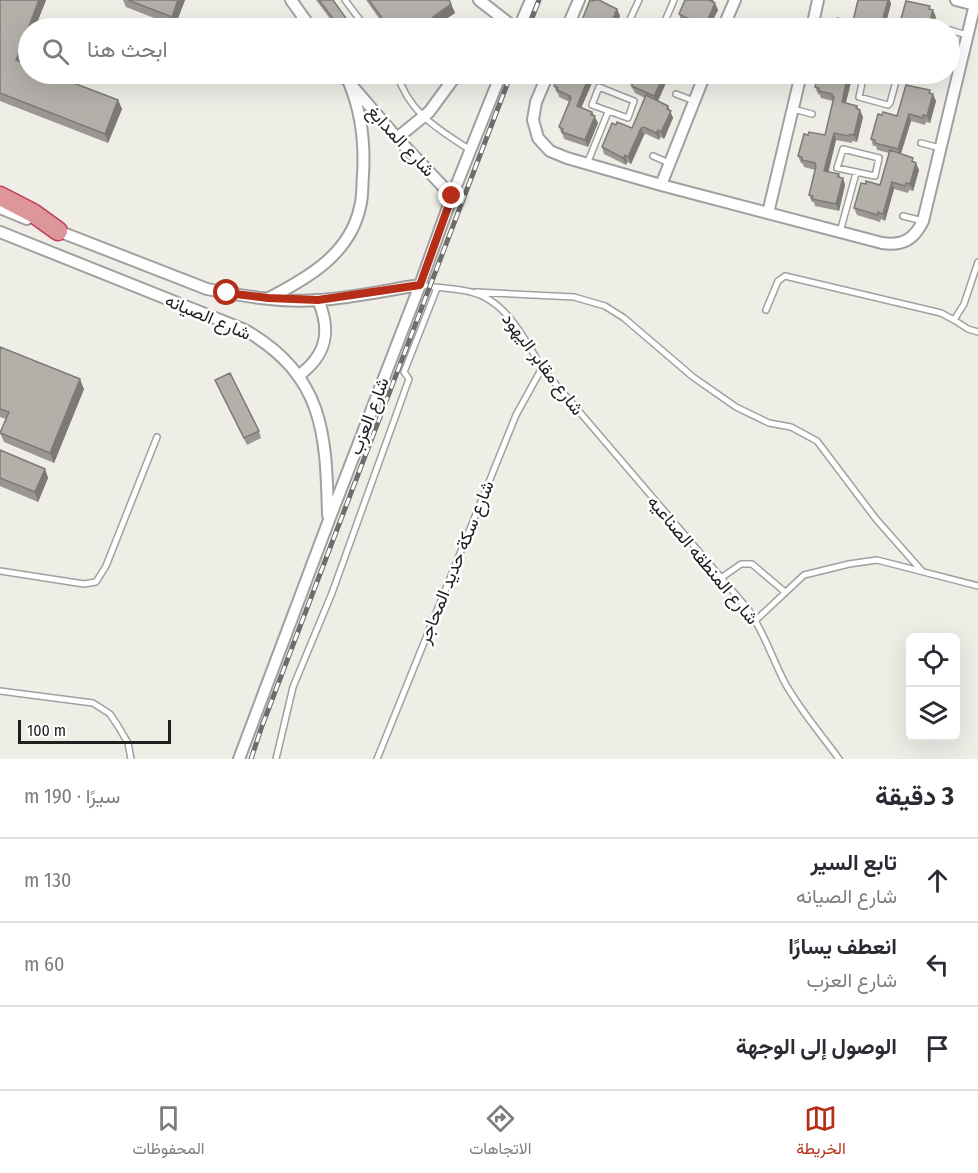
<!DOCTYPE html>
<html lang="ar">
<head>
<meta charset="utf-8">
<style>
  :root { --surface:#fff; --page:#f7f7f7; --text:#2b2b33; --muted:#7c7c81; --line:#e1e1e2; --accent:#b62e17 }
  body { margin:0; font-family:"Fira Sans Condensed",Vazirmatn,sans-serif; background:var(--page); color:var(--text); direction:rtl }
  .controls { position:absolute; right:18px; bottom:18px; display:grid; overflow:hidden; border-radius:9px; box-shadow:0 6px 24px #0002 }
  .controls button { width:54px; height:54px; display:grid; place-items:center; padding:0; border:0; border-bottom:2px solid var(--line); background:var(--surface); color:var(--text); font:30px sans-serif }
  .scale { position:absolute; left:18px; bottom:15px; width:153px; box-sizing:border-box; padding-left:6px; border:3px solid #1f1f1f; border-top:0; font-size:16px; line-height:21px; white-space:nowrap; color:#1f1f1f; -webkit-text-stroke:4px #fff; paint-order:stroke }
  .stop { position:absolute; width:18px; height:18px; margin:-14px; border:4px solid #b62e17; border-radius:50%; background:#fff }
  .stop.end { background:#b62e17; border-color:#fff; box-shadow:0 2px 6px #0008 }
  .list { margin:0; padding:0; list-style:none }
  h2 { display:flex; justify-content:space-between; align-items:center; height:78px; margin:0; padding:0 24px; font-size:26px }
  h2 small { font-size:20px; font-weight:400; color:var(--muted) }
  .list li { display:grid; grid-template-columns:39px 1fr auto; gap:18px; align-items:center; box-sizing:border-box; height:84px; padding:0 24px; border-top:2px solid var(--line) }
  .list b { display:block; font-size:22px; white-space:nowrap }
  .list p { margin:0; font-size:20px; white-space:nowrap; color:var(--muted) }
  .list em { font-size:20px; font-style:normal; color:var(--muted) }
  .icon { flex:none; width:33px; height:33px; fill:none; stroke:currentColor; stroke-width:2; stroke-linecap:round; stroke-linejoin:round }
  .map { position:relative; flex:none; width:978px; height:759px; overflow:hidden; direction:ltr }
  .search { position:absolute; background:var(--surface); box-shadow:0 6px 24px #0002; left:18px; right:18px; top:18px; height:66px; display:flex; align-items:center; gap:15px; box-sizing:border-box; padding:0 21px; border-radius:33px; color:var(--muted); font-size:22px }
  .sheet { height:330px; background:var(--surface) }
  nav { display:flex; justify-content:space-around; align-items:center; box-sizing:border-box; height:84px; border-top:2px solid var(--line); background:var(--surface); font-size:16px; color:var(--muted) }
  nav a { display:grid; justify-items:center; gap:3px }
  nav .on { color:var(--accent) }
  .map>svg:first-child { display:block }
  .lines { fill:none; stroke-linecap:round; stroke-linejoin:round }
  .lane-casing { stroke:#a0a0a0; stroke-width:8 }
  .street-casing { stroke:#a0a0a0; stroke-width:14 }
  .highway-casing { stroke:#c63956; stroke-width:21 }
  .lane { stroke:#fff; stroke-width:5 }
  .street { stroke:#fff; stroke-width:10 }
  .highway { stroke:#dd979a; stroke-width:18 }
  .rail-casing { stroke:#6d6d6d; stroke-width:5 }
  .rail { stroke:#fff; stroke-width:3; stroke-dasharray:9; stroke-linecap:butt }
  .wall { fill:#9a9691 }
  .shaded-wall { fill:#7d7a76 }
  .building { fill:#b3afa9; stroke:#7d7a76; stroke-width:1.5 }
  .route { stroke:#b62e17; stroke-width:8 }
  .labels { text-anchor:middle; stroke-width:5; stroke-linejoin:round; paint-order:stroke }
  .street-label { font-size:18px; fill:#1f1f1f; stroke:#fff }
</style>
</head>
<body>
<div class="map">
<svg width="978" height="759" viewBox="0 0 978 759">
  <rect width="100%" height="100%" fill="#eeede6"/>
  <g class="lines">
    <defs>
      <path id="lane" d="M345,0L366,28
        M665,22L680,28
        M626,28L639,0
        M662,28L674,0
        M950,30L967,35
        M397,74C410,114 437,128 470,150
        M864,74L859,97L888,105L890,103L898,74
        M599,87L634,101L628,118L592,105Z
        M676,94L694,101
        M793,109L812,114
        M921,143L940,148
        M843,149L879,158L875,176L837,168Z
        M653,156L669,163
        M587,164L608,112
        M903,216L923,221
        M840,232L856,173
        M420,285C437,288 455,288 471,292C506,300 526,341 542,368L748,609C764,632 772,658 785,683C800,710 821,734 839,759
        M476,292L574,297L605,306L624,318L693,377L736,407L769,423L791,427L817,441L876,519L921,570
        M766,310L778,281L785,276L941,313L954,320L964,304L978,262
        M954,320L968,329L978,332
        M0,571L84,584L96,582L106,566L157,437
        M721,578L741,564H752L785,592
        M756,620L804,575L849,564L877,560L978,586
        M0,691L93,703L110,714L118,726L128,743L131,759
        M276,759L293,687L332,593L409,379L404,372L437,288
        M377,759L516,415L542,368"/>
      <path id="street" d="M291,0L311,28
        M479,0L515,28
        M956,0L975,5
        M519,28L531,0
        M567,28L579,0
        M723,28L735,0
        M812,28L818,0
        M342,74L397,138L452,196
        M548,74L536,102L533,120L538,138L550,151L567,158L661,185L882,243C902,246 914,240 923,221L976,0
        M397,138L429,112L457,74
        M661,185L705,74
        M0,208L27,219
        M768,213L801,74
        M53,229L207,289C243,296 282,303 318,300C352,298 387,290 420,285
        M0,232L245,330C324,376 326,433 328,515
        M269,298C308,278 350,254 360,207C363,197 362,186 363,175C365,143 362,115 350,85
        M298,376C326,356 332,332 318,300
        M239,759L329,520L420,285L452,196L501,74"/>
      <path id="highway" d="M0,196L33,213L58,231"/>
    </defs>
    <use href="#lane" class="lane-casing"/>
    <use href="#street" class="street-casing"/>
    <use href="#highway" class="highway-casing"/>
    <use href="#lane" class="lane"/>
    <use href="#street" class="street"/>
    <use href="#highway" class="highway"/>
    <defs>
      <path id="rail" d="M528,28L539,0
        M251,759L262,726L511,74"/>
    </defs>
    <use href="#rail" class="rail-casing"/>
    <use href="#rail" class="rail"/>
  </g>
  <path class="wall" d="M0,0H46L35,28H28V46L22,63L118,100L122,109L108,143L0,101Z
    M123,0H185L175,26L126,7Z
    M316,0H333L353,28H337Z
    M366,0H449L455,13L437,25L439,28H386Z
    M685,0H713L718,10L709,28H697L681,21L679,14Z
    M891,4L885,28H871L836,21H853Z
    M617,9L620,16L615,28H586L584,27L582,20Z
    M369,74H383L385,78L376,84Z
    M559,74H618L615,81L611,79L609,82L595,76L581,108L592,112L598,123L588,147L564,139L563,135L562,134L559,127L570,102L559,97L558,93H557L554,86Z
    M633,74H670L658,101L668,106L673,118L664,139L660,137L659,140L646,134L644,135L631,164L627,162L626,165L604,154L602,147L616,125L632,128L645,98L635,93L633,89L632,88L629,81Z
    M819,74H850L852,78L846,103L857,106L863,117L857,142L852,141V143L836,140L828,172L839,174L840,178H843L845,185L839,211L815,206L814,202H812L809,195L815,170L804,167L803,164L801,163L798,156L808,135H825L833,101L821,98L820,95L818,94L815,87Z
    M918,74H942L941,78L937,77L936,80Z
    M931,93L936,101L930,123L926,122L925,125L911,121L901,154L914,162L919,170L913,191L909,190L908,193L894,189L885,221L881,219L880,222L857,215L854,208L866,184L880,185L889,153L877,150L876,146H873L871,139L882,115L897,116Z
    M0,347L84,389L54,463L4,442L0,433L6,419L0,417Z
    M215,380L259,431L261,438L247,445L218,387Z
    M0,450L45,469L48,478L38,502L0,486Z"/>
  <path class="shaded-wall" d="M39,0H46L35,28H28V46L19,69L16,60Z
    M178,0H185L175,26L172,17Z
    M712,0H713L715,4V3L718,10L709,28H708L706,24Z
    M888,0H890L891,4L884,28L882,22Z
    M451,4L455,13L437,25L439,28H428L433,17Z
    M617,9L620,16L615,28H609Z
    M933,10L936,17L933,28H928Z
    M862,20L864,27V28H859Z
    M375,74H383L385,78L376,84L373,75Z
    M590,74H594L595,76L579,113L577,106Z
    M607,74H608L611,79L609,82L607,75Z
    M612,74H618L615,81Z
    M665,74H670L657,103L654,96Z
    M848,74H850L852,78L844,109L842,102Z
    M933,94L936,101L930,123L927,116Z
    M118,100L122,109L108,143L105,134Z
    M668,106L673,118L664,139L661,132Z
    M860,110L863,117L857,142L854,135Z
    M592,112L598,123L588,147L585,140Z
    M909,114L911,121L900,156L898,149Z
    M641,128L644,135L631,164L628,157Z
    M658,130L660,137L659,140L656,133Z
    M834,133L836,140L827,178L824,171Z
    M625,155L627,162L626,165L623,158Z
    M916,163L919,170L913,191L910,184Z
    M843,178L845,185L839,211L836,204Z
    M892,182L894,189L885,221L883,214Z
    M80,379L84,389L54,463L50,453Z
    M45,469L48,478L38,502L35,492Z"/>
  <path class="building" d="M0,0H39L16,60L28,65V74H50L118,100L105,134L0,93Z
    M128,0H178L172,17Z
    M319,0H333L353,28H340Z
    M369,0H449L451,4L433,17L436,22L428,28H389Z
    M590,0L594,1L595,0H599L617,9L609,28H593L584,25L585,22L582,20Z
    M685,0H712L711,1L715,3L706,24L702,22L701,25L679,14Z
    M858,0H888L882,22L878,21L877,24L862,20L859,28H830L832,20L836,21L837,18L853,21Z
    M906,1L930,6L929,9L933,10L928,28H903L904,27L899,26Z
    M559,74H590L577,106L592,112L591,115L595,116L585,140L562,132L563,129L559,127L571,98L569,97L570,96L557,90L558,88L554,86Z
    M633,74H665L654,96L632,86L633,83L629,81Z
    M819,74H848L842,102L857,106L856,108L860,110L854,135L850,134L849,136L834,133L824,171L839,174L838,177L843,178L836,204L812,199L813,196L809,195L816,166L815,163L802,160V157L798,156L804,134L808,135L809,132L825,135L834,97L832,96V94L819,91V88L815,87Z
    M906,85L930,90L929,93L933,94L927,116L923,115V118L909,114L898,149L875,143V140L871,139L878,114L882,115L883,112L897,116Z
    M646,95L668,106L667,109L671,111L661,132L658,130L656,133L644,127L641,128L628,157L625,155L623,158L602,147L612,123L616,125L617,122L632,128Z
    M890,150L913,158L912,161L916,163L910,184L906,183L905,186L892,182L883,214L878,212V215L854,208L861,183L866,184V181L880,185Z
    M0,347L80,379L50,453L0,433L9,412L0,409Z
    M230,373L259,431L244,438L215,380Z
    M0,450L45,469L35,492L0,478Z"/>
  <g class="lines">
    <path class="route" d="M227,293L268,298L318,300L420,285L452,196"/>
  </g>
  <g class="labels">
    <g class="street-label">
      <text transform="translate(401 141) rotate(47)" y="6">شارع المدابغ</text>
      <text transform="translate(208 317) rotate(23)" y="6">شارع الصيانه</text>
      <text transform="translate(543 364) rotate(53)" y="6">شارع مقابر اليهود</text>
      <text transform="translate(369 416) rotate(-69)" y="6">شارع العزب</text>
      <text transform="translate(703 560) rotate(50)" y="6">شارع المنطقه الصناعيه</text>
      <text transform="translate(456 562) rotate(-68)" y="6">شارع سكة حديد المحاجر</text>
    </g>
  </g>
</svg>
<div class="controls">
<button><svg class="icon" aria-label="locate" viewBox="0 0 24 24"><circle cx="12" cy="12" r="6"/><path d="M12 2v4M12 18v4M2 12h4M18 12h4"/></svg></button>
<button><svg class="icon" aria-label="layers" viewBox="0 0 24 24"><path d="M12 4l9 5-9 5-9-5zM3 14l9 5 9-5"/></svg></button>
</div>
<div class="scale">100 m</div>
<div class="stop" style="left:227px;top:293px"></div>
<div class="stop end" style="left:452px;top:196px"></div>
<div class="search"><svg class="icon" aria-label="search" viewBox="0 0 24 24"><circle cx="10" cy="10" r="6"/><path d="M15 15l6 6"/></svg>ابحث هنا</div>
</div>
<section class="sheet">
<h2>3 دقيقة<small>سيرًا · 190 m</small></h2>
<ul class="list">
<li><svg class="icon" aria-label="ahead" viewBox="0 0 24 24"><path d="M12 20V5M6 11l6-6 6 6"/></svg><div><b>تابع السير</b><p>شارع الصيانه</p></div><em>130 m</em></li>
<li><svg class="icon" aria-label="left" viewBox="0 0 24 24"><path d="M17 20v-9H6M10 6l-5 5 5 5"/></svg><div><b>انعطف يسارًا</b><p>شارع العزب</p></div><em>60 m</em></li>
<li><svg class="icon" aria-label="arrive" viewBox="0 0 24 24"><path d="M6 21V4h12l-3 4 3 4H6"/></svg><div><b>الوصول إلى الوجهة</b></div></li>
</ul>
</section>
<nav>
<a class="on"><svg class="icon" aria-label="map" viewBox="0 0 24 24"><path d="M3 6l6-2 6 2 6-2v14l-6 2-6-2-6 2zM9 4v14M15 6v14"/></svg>الخريطة</a>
<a><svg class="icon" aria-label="directions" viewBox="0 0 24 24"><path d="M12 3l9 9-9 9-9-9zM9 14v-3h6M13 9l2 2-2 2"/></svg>الاتجاهات</a>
<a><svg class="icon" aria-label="saved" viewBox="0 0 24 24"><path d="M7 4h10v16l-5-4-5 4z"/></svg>المحفوظات</a>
</nav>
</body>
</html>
